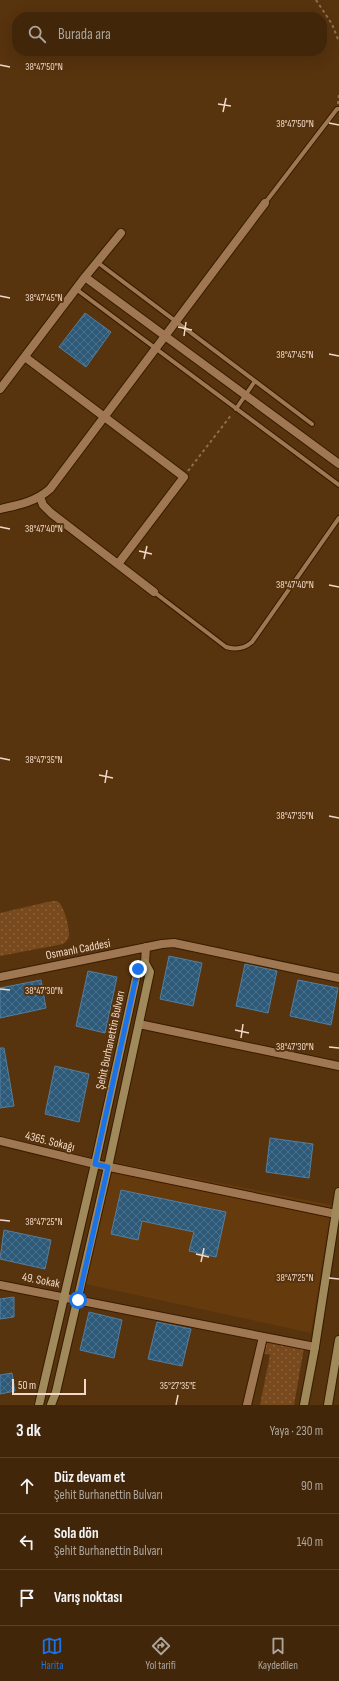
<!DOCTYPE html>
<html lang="tr">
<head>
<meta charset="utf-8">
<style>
  :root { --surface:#41260a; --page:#4c3218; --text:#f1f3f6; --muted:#aea59c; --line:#5a432b; --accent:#1a73e8 }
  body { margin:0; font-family:"Sofia Sans Condensed",sans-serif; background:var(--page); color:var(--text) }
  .scale { position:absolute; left:12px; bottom:10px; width:74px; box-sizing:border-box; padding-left:4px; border:2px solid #f0d9c6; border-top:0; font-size:11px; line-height:14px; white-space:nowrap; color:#f0d9c6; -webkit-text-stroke:3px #57330e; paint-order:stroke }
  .stop { position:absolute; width:12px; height:12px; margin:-9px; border:3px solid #1a73e8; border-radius:50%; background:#fff }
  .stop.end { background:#1a73e8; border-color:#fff; box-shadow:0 1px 4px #0008 }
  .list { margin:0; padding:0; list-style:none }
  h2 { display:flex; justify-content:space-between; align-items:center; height:52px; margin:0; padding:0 16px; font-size:17px }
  h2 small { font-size:13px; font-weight:400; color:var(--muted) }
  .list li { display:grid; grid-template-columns:26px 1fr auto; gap:12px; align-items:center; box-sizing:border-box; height:56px; padding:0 16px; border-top:1px solid var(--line) }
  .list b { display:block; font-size:15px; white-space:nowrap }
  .list p { margin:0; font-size:13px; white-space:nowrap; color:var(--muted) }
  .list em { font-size:13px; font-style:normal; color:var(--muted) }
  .icon { flex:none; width:22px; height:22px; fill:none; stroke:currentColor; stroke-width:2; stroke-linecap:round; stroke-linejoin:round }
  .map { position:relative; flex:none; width:339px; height:1405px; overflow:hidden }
  .search { position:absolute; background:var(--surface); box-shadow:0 4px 16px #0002; left:12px; right:12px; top:12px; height:44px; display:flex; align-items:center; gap:10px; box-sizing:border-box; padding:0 14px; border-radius:16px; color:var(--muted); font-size:15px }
  .sheet { height:220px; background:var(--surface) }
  nav { display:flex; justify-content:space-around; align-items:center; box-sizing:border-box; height:56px; border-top:1px solid var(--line); background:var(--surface); font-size:11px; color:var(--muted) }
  nav a { display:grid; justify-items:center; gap:2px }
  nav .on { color:var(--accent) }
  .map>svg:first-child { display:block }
  .built { fill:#653a0d }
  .green { fill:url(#green-dots) }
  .building { fill:url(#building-cross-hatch); stroke:#527fa1 }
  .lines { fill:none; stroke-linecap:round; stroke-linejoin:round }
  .lane-casing { stroke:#371c01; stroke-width:6 }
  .street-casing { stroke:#371c01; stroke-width:10 }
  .secondary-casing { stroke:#371c01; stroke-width:10 }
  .path { stroke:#8e6f51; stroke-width:2; stroke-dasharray:3 3; stroke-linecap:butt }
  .lane { stroke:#a07753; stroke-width:4 }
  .street { stroke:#a07753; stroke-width:8 }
  .secondary { stroke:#a08a5b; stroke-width:8 }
  .route { stroke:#1a73e8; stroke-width:5 }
  .ticks { fill:none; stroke:#f0d9c6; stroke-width:1.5 }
  .labels { text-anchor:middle; stroke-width:4; stroke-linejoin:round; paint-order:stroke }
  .street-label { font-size:12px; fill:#f0d9c6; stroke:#57330e }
  .ticks-label { font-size:10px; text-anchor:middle; fill:#f0d9c6; stroke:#57330e; stroke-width:4; stroke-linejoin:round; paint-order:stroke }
</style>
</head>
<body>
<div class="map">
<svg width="339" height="1405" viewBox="0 0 339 1405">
  <defs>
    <pattern id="green-dots" width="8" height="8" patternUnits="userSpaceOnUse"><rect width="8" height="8" fill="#77491d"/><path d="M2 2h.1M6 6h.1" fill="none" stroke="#8b633c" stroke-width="1.8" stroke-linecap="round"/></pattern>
    <pattern id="building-cross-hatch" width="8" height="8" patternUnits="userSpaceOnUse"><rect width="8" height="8" fill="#2e5a7a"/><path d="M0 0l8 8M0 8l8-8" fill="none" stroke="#4d718b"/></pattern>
  </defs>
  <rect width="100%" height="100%" fill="#57330e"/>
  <path class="built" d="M113,1162L332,1205L311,1333L85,1284Z"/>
  <path class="green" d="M52,901H57C64,904 70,929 69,936C68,940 66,942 63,944L0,956V913Z
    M267,1335L304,1348L294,1405H260L270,1355L263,1353Z"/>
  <path class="building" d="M85,313L111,332L86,367L59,347Z
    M169,956L202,963L193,1006L160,999Z
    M245,964L277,971L268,1013L236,1006Z
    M88,971L117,977L105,1033L76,1026Z
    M41,980L46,1008L0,1018V988Z
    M298,980L338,988L331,1025L290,1016Z
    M0,1048H4L14,1106L0,1108Z
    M55,1066L89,1074L79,1122L45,1114Z
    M270,1138L313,1144L309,1178L266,1172Z
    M121,1190L226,1212L216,1257L189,1251L194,1232L142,1221L138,1240L111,1234Z
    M4,1230L51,1240L45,1269L0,1259Z
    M14,1297V1317L0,1319V1299Z
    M89,1312L122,1320L114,1358L80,1350Z
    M157,1322L191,1329L182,1366L148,1359Z
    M12,1373L15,1391L0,1394V1375Z"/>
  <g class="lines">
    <defs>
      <path id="lane" d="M265,203L337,109H339
        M97,262L312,424
        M76,289L339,485
        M236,409L255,381
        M154,592L226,647C236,650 244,649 252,642L339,518"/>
      <path id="street" d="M85,277L339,464
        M25,357L184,477L118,564
        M0,389L85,277L121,233
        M40,497L43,505L51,513L154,592
        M0,509C19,505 35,502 50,489L265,203
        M145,963L146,947
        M0,977L162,944L174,943L339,978
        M139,1024L339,1066
        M0,1141L95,1164L336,1214
        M0,1285L315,1347
        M247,1405L263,1337"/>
      <path id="secondary" d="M39,1405L95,1164L138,969L145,963L150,972L108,1167L56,1392L51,1405
        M304,1405L315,1347L339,1192
        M328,1405L339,1340"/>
    </defs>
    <use href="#lane" class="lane-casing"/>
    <use href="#street" class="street-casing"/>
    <use href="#secondary" class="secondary-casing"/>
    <path class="path" d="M316,0L332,24L339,42
      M338,104L339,93
      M188,471L232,414"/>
    <use href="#lane" class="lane"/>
    <use href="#street" class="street"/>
    <use href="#secondary" class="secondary"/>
  </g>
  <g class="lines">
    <path class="route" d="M78,1300L108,1167L95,1164L138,969"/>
  </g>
  <path class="ticks" d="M0,65L10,67M218,104L231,106M223,112L226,98M329,123L339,125M0,296L10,298M178,327L192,330M184,336L186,322M329,354L339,356M0,527L10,529M139,551L152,554M144,559L147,546M329,585L339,587M0,758L10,760M99,775L113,778M105,783L107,770M329,816L339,818M0,989L10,990M235,1030L249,1033M241,1038L243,1024M329,1047L339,1048M0,1220L10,1221M196,1254L209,1257M201,1262L204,1248M329,1278L339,1279M176,1405L178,1395"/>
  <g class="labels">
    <g class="street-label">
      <text transform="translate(78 949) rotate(-11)" y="4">Osmanlı Caddesi</text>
      <text transform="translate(110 1040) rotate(-78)" y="4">Şehit Burhanettin Bulvarı</text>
      <text transform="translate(50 1141) rotate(14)" y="4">4365. Sokağı</text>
      <text transform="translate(41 1280) rotate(11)" y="4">49. Sokak</text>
    </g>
  </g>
  <g class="ticks-label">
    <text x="44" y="70">38°47'50"N</text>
    <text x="295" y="127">38°47'50"N</text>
    <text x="44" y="301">38°47'45"N</text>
    <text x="295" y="358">38°47'45"N</text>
    <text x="44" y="532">38°47'40"N</text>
    <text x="295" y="588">38°47'40"N</text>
    <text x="44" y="763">38°47'35"N</text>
    <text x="295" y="819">38°47'35"N</text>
    <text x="44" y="994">38°47'30"N</text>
    <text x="295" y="1050">38°47'30"N</text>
    <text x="44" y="1225">38°47'25"N</text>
    <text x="295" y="1281">38°47'25"N</text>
    <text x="178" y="1389">35°27'35"E</text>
  </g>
</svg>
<div class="scale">50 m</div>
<div class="stop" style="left:78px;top:1300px"></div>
<div class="stop end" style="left:138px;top:969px"></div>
<div class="search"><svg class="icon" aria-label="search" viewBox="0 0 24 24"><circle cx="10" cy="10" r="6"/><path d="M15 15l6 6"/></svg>Burada ara</div>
</div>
<section class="sheet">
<h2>3 dk<small>Yaya · 230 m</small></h2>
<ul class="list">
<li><svg class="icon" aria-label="ahead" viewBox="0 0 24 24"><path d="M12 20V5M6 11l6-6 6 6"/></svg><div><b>Düz devam et</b><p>Şehit Burhanettin Bulvarı</p></div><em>90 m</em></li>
<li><svg class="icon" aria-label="left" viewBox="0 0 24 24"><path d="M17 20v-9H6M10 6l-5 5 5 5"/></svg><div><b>Sola dön</b><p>Şehit Burhanettin Bulvarı</p></div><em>140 m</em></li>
<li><svg class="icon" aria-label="arrive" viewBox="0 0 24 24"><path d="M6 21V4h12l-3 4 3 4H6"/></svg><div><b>Varış noktası</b></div></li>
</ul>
</section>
<nav>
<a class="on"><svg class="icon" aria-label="map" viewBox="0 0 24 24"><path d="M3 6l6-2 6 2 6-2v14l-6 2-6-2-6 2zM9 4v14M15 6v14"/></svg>Harita</a>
<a><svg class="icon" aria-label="directions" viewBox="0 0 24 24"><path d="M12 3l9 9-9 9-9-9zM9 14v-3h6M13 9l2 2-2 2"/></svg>Yol tarifi</a>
<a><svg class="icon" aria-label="saved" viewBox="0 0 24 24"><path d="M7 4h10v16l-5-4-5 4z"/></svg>Kaydedilen</a>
</nav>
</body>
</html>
